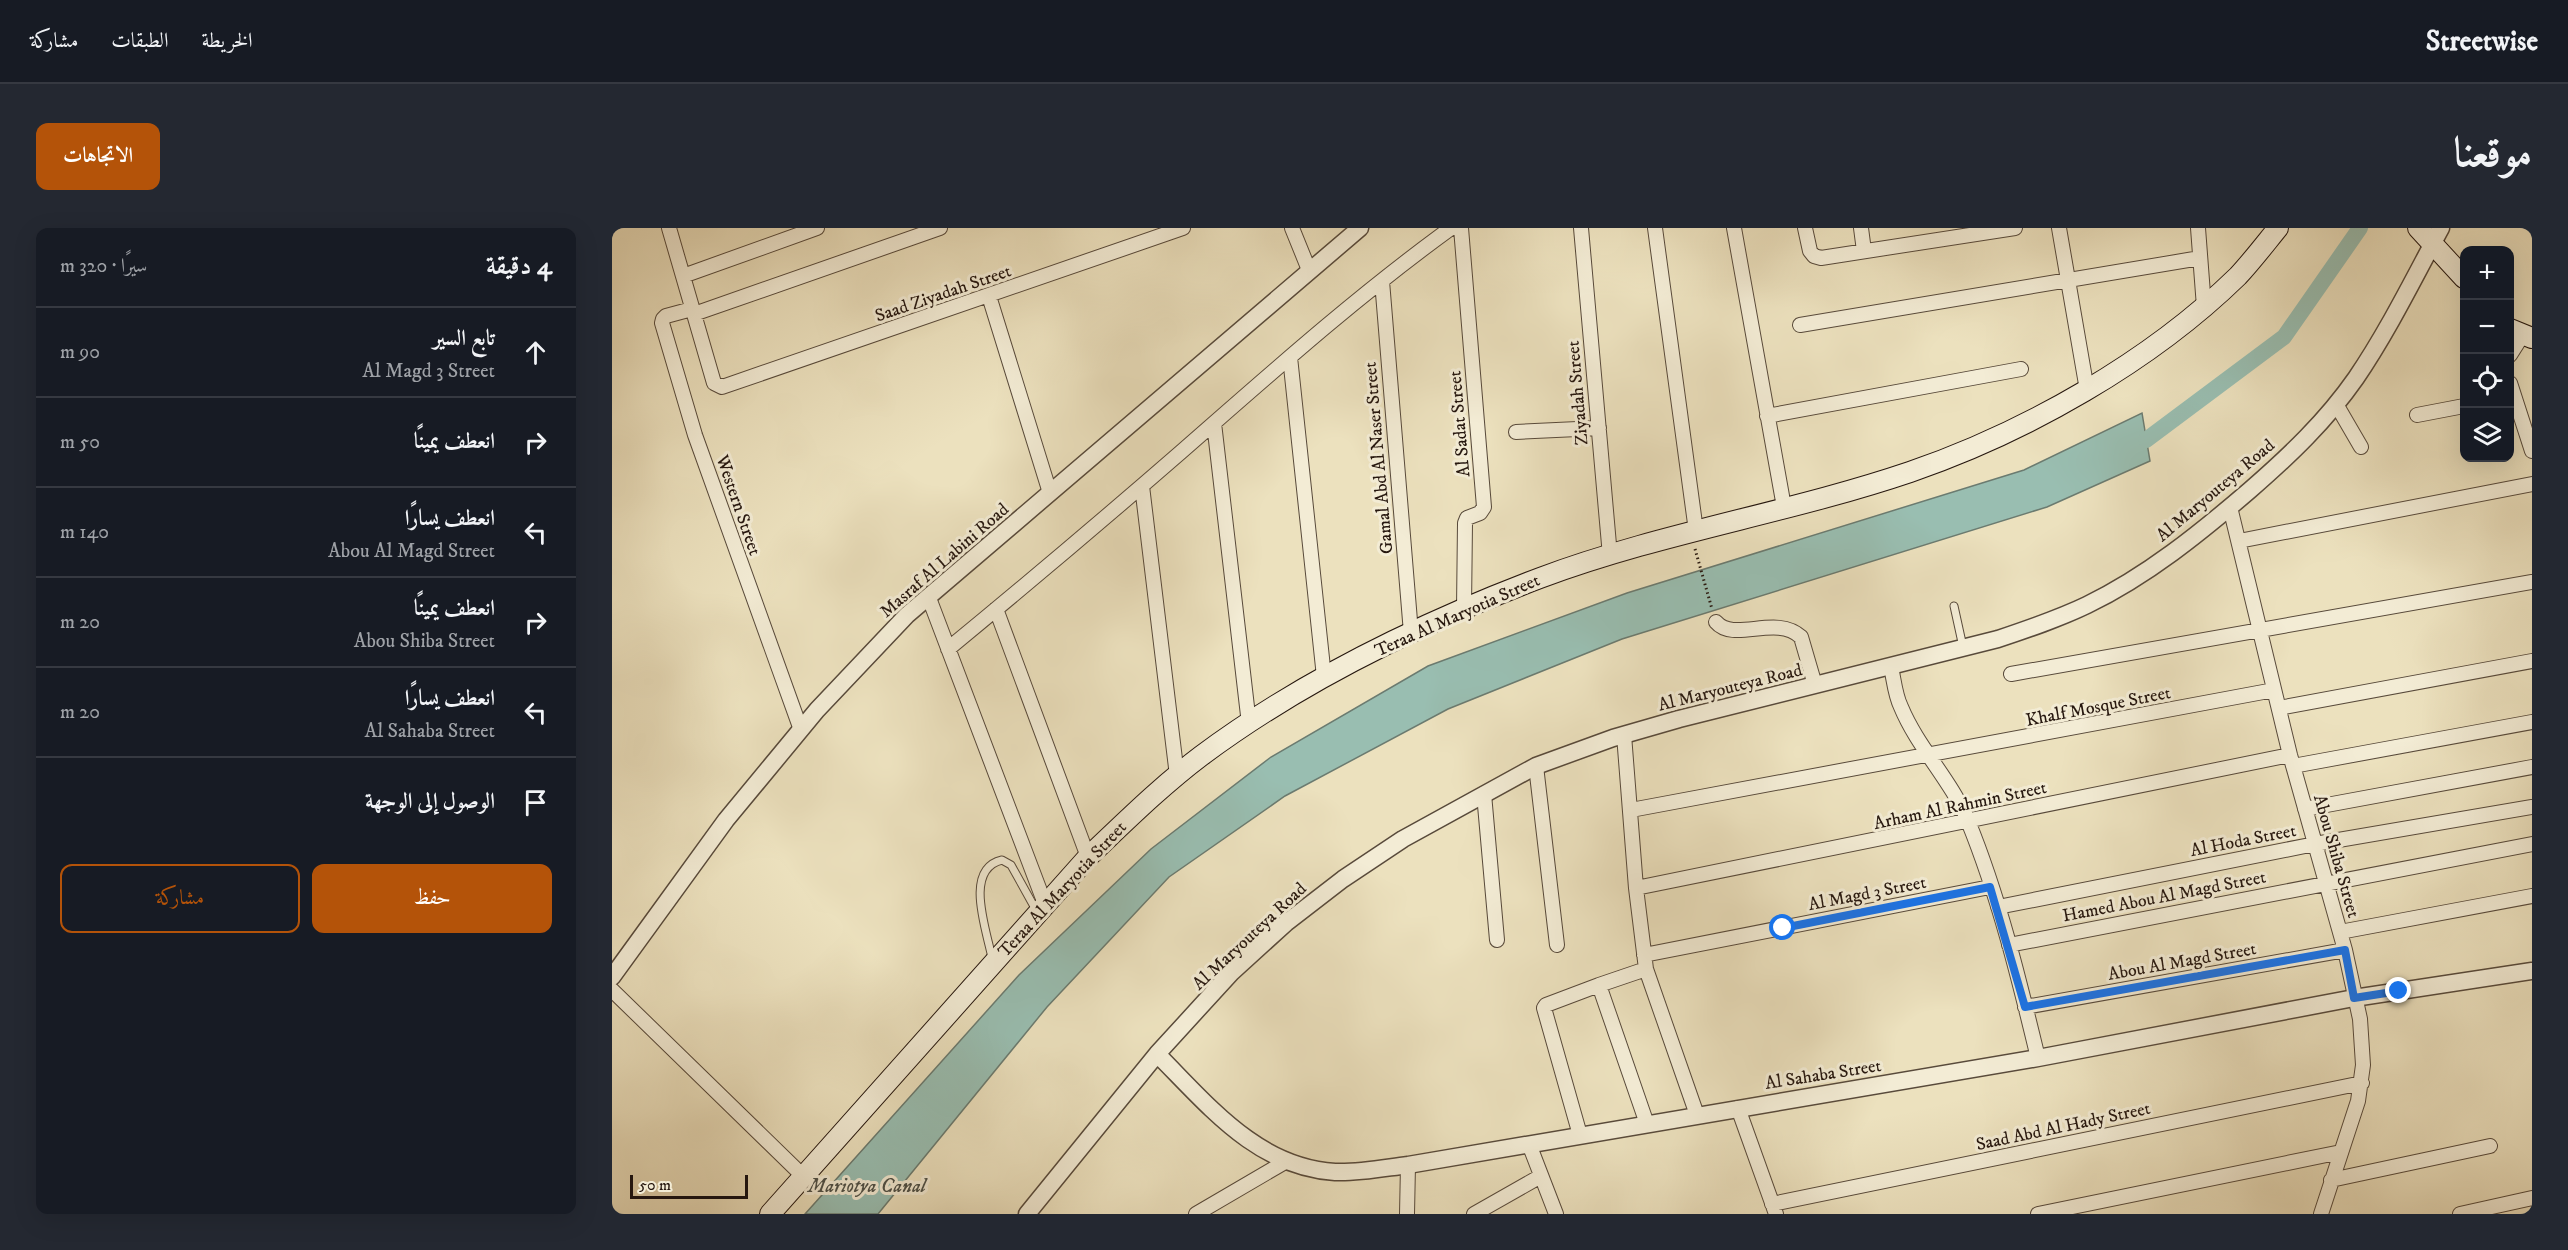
<!DOCTYPE html>
<html lang="ar">
<head>
<meta charset="utf-8">
<style>
  :root { --surface:#171b24; --page:#242831; --text:#f1f3f6; --muted:#9ea1a6; --line:#363941; --accent:#b45309 }
  body { margin:0; font-family:"IM FELL DW Pica",Amiri,serif; background:var(--page); color:var(--text); direction:rtl }
  .controls { position:absolute; right:18px; top:18px; display:grid; overflow:hidden; border-radius:12px; box-shadow:0 6px 24px #0002 }
  .controls button { width:54px; height:54px; display:grid; place-items:center; padding:0; border:0; border-bottom:2px solid var(--line); background:var(--surface); color:var(--text); font:30px sans-serif }
  .scale { position:absolute; left:18px; bottom:15px; width:118px; box-sizing:border-box; padding-left:6px; border:3px solid #26170f; border-top:0; font-size:16px; line-height:21px; white-space:nowrap; color:#26170f; -webkit-text-stroke:4px #f3ecd5; paint-order:stroke }
  .stop { position:absolute; width:18px; height:18px; margin:-14px; border:4px solid #1a73e8; border-radius:50%; background:#fff }
  .stop.end { background:#1a73e8; border-color:#fff; box-shadow:0 2px 6px #0008 }
  .list { margin:0; padding:0; list-style:none }
  h2 { display:flex; justify-content:space-between; align-items:center; height:78px; margin:0; padding:0 24px; font-size:26px }
  h2 small { font-size:20px; font-weight:400; color:var(--muted) }
  .list li { display:grid; grid-template-columns:39px 1fr auto; gap:18px; align-items:center; box-sizing:border-box; height:90px; padding:0 24px; border-top:2px solid var(--line) }
  .list b { display:block; font-size:22px; white-space:nowrap }
  .list p { margin:0; font-size:20px; white-space:nowrap; color:var(--muted) }
  .list em { font-size:20px; font-style:normal; color:var(--muted) }
  .actions { display:flex; gap:12px; padding:18px 24px }
  .actions a { flex:1; padding:14px 0; border:2px solid var(--accent); border-radius:12px; text-align:center; font-size:21px; color:var(--accent) }
  .actions .main { background:var(--accent); color:#fff }
  .icon { flex:none; width:33px; height:33px; fill:none; stroke:currentColor; stroke-width:2; stroke-linecap:round; stroke-linejoin:round }
  .map { position:relative; flex:none; width:1920px; height:986px; overflow:hidden; direction:ltr; border-radius:12px }
  header { display:flex; align-items:center; gap:36px; box-sizing:border-box; height:84px; padding:0 30px; background:var(--surface); border-bottom:2px solid var(--line) }
  header strong { font-size:28px }
  nav { display:flex; gap:33px; margin-inline-start:auto; font-size:21px }
  .intro { display:flex; align-items:center; justify-content:space-between; box-sizing:border-box; height:144px; padding:0 36px }
  h1 { margin:0; font-size:42px }
  .button { padding:15px 27px; border-radius:12px; background:var(--accent); color:#fff; font-size:21px; font-weight:700 }
  main { display:flex; gap:36px; padding:0 36px }
  aside { flex:1; background:var(--surface); border-radius:12px; box-shadow:0 6px 24px #0002 }
  .map>svg:first-child { display:block }
  .water { fill:#99beb1; stroke:#6b7b70; stroke-width:1.5 }
  .lines { fill:none; stroke-linecap:round; stroke-linejoin:round }
  .canal { stroke:#99beb1; stroke-width:16 }
  .service-casing { stroke:#584a3b; stroke-width:9 }
  .minor-casing { stroke:#584a3b; stroke-width:16 }
  .tertiary-casing { stroke:#584a3b; stroke-width:19 }
  .secondary-casing { stroke:#26170f; stroke-width:22 }
  .path { stroke:#26170f; stroke-width:3; stroke-dasharray:1.5 3; stroke-linecap:butt }
  .service { stroke:#f3ecd5; stroke-width:7 }
  .minor { stroke:#f3ecd5; stroke-width:14 }
  .tertiary { stroke:#f3ecd5; stroke-width:16 }
  .secondary { stroke:#f3ecd5; stroke-width:20 }
  .route { stroke:#1a73e8; stroke-width:8 }
  .labels { text-anchor:middle; stroke-width:6; stroke-linejoin:round; paint-order:stroke }
  .street-label { font-size:18px; fill:#26170f; stroke:#f3ecd5 }
  .water-label { font-size:20px; font-style:italic; fill:#4e5148; stroke:#f3ecd5 }
</style>
</head>
<body>
<header>
<strong>Streetwise</strong>
<nav><a>الخريطة</a><a>الطبقات</a><a>مشاركة</a></nav>
</header>
<div class="intro"><h1>موقعنا</h1><a class="button">الاتجاهات</a></div>
<main>
<div class="map">
<svg width="1920" height="986" viewBox="0 0 1920 986">
  <rect width="100%" height="100%" fill="#ece1be"/>
  <filter id="stains"><feTurbulence type="fractalNoise" baseFrequency=".00333" numOctaves="4"/><feColorMatrix values="0 0 0 0 .2 0 0 0 0 .09 0 0 0 0 .02 0 0 0 .5 -.17"/></filter>
  <radialGradient id="worn" r=".72"><stop offset=".6" stop-color="#630" stop-opacity="0"/><stop offset="1" stop-color="#630" stop-opacity=".3"/></radialGradient>
  <path class="water" d="M1530,185L1538,233L1435,279L1010,411L836,481L673,568L557,649L435,779L266,986H193L407,747L539,621L659,529L816,438L1015,365L1412,242Z"/>
  <g class="lines">
    <path class="canal" d="M1534,212L1672,109L1748,0"/>
    <defs>
      <path id="service" d="M1342,378L1351,419
        M380,730C375,703 351,641 390,632L399,637L424,682"/>
      <path id="minor" d="M57,0L102,155L110,159L571,0
        M680,0L697,42
        M849,0L872,279L868,285L855,290L853,295L852,380
        M969,0L998,328
        M1043,0L1084,303
        M1122,0L1172,279
        M1193,0L1198,23L1202,28L1209,30L1403,0
        M1249,0L1252,23
        M1447,0L1475,162
        M1586,0L1592,79
        M71,48L205,0
        M770,53L799,405
        M377,68L438,265
        M80,81L54,88L51,91L50,95L83,207L189,502
        M82,86L328,0
        M1188,97L1588,30
        M1898,127L1910,108
        M678,129L712,449
        M1898,155L1920,223
        M1724,176L1749,219
        M1805,187L1852,178
        M1155,188L1409,141
        M602,195L637,496
        M904,204L987,200
        M530,258L565,548
        M1618,279L1678,527L1733,722L1748,791L1751,837L1746,873L1709,986
        M1627,313L1920,256
        M317,370L433,676
        M384,381L476,629
        M1104,394C1122,415 1164,386 1189,409L1203,457
        M336,421C415,356 492,291 569,224C657,147 744,69 839,0
        M1279,439C1282,452 1283,467 1289,479C1306,520 1339,552 1356,593C1387,669 1407,751 1426,830
        M1399,446L1920,354
        M1667,480L1920,433
        M1012,507L1024,660L1034,741L1085,887
        M924,538L945,717
        M1681,538L1920,494
        M872,566L885,712
        M1693,581L1920,539
        M1019,582L1662,462
        M1024,660L1678,527
        M1386,679L1703,616L1920,579
        M1728,704L1920,668
        M1397,717L1920,616
        M1032,727L1378,659
        M1034,741L987,757L1035,896
        M0,762L191,948
        M1413,779L1733,722
        M1126,880L1164,986
        M968,907L932,780L934,777L987,757
        M917,916L944,986
        M1719,952L1878,918
        M1160,976L1750,855
        M584,986L673,934
        M795,986L796,937
        M862,986L929,948
        M1426,986L1729,924
        M1848,986L1920,970"/>
      <path id="tertiary" d="M0,749L114,592L205,482L295,387L748,0
        M545,826C597,878 645,939 723,944C748,945 772,940 796,937L1426,830L1742,770L1920,743
        M415,986L545,826L619,745L674,695L731,651L791,611L924,538L1001,510L1067,491L1386,411C1416,401 1446,391 1475,377C1535,348 1588,305 1638,262C1677,228 1714,193 1744,150C1776,103 1802,50 1829,0"/>
      <path id="secondary" d="M1806,0L1852,50
        M1898,101L1920,110
        M158,986L476,629C512,595 548,559 589,528C691,452 809,395 928,350C1048,305 1177,285 1298,244C1414,204 1538,134 1626,48C1640,33 1653,16 1666,0"/>
    </defs>
    <use href="#service" class="service-casing"/>
    <use href="#minor" class="minor-casing"/>
    <use href="#tertiary" class="tertiary-casing"/>
    <use href="#secondary" class="secondary-casing"/>
    <path class="path" d="M1083,321L1100,381"/>
    <use href="#service" class="service"/>
    <use href="#minor" class="minor"/>
    <use href="#tertiary" class="tertiary"/>
    <use href="#secondary" class="secondary"/>
  </g>
  <g class="lines">
    <path class="route" d="M1171,700L1378,659L1413,779L1733,722L1742,770L1787,763"/>
  </g>
  <g class="labels">
    <g class="street-label">
      <text transform="translate(331 65) rotate(-19)" y="6">Saad Ziyadah Street</text>
      <text transform="translate(965 165) rotate(-95)" y="6">Ziyadah Street</text>
      <text transform="translate(847 196) rotate(-95)" y="6">Al Sadat Street</text>
      <text transform="translate(766 230) rotate(-95)" y="6">Gamal Abd Al Naser Street</text>
      <text transform="translate(1603 262) rotate(-40)" y="6">Al Maryouteya Road</text>
      <text transform="translate(127 277) rotate(71)" y="6">Western Street</text>
      <text transform="translate(332 332) rotate(-41)" y="6">Masraf Al Labini Road</text>
      <text transform="translate(845 387) rotate(-24)" y="6">Teraa Al Maryotia Street</text>
      <text transform="translate(1118 459) rotate(-14)" y="6">Al Maryouteya Road</text>
      <text transform="translate(1486 478) rotate(-11)" y="6">Khalf Mosque Street</text>
      <text transform="translate(1348 577) rotate(-12)" y="6">Arham Al Rahmin Street</text>
      <text transform="translate(1631 612) rotate(-11)" y="6">Al Hoda Street</text>
      <text transform="translate(1725 628) rotate(74)" y="6">Abou Shiba Street</text>
      <text transform="translate(450 661) rotate(-47)" y="6">Teraa Al Maryotia Street</text>
      <text transform="translate(1255 665) rotate(-11)" y="6">Al Magd 3 Street</text>
      <text transform="translate(1552 668) rotate(-11)" y="6">Hamed Abou Al Magd Street</text>
      <text transform="translate(637 708) rotate(-43)" y="6">Al Maryouteya Road</text>
      <text transform="translate(1570 733) rotate(-10)" y="6">Abou Al Magd Street</text>
      <text transform="translate(1211 846) rotate(-9)" y="6">Al Sahaba Street</text>
      <text transform="translate(1451 898) rotate(-12)" y="6">Saad Abd Al Hady Street</text>
    </g>
    <g class="water-label">
      <text x="255" y="964">Mariotya Canal</text>
    </g>
  </g>
  <rect width="100%" height="100%" filter="url(#stains)"/>
  <rect width="100%" height="100%" fill="url(#worn)"/>
</svg>
<div class="controls">
<button>+</button>
<button>−</button>
<button><svg class="icon" aria-label="locate" viewBox="0 0 24 24"><circle cx="12" cy="12" r="6"/><path d="M12 2v4M12 18v4M2 12h4M18 12h4"/></svg></button>
<button><svg class="icon" aria-label="layers" viewBox="0 0 24 24"><path d="M12 4l9 5-9 5-9-5zM3 14l9 5 9-5"/></svg></button>
</div>
<div class="scale">50 m</div>
<div class="stop" style="left:1171px;top:700px"></div>
<div class="stop end" style="left:1787px;top:763px"></div>
</div>
<aside>
<h2>4 دقيقة<small>سيرًا · 320 m</small></h2>
<ul class="list">
<li><svg class="icon" aria-label="ahead" viewBox="0 0 24 24"><path d="M12 20V5M6 11l6-6 6 6"/></svg><div><b>تابع السير</b><p>Al Magd 3 Street</p></div><em>90 m</em></li>
<li><svg class="icon" aria-label="right" viewBox="0 0 24 24"><path d="M7 20v-9h11M14 6l5 5-5 5"/></svg><div><b>انعطف يمينًا</b></div><em>50 m</em></li>
<li><svg class="icon" aria-label="left" viewBox="0 0 24 24"><path d="M17 20v-9H6M10 6l-5 5 5 5"/></svg><div><b>انعطف يسارًا</b><p>Abou Al Magd Street</p></div><em>140 m</em></li>
<li><svg class="icon" aria-label="right" viewBox="0 0 24 24"><path d="M7 20v-9h11M14 6l5 5-5 5"/></svg><div><b>انعطف يمينًا</b><p>Abou Shiba Street</p></div><em>20 m</em></li>
<li><svg class="icon" aria-label="left" viewBox="0 0 24 24"><path d="M17 20v-9H6M10 6l-5 5 5 5"/></svg><div><b>انعطف يسارًا</b><p>Al Sahaba Street</p></div><em>20 m</em></li>
<li><svg class="icon" aria-label="arrive" viewBox="0 0 24 24"><path d="M6 21V4h12l-3 4 3 4H6"/></svg><div><b>الوصول إلى الوجهة</b></div></li>
</ul>
<div class="actions"><a class="main">حفظ</a><a>مشاركة</a></div>
</aside>
</main>
</body>
</html>
